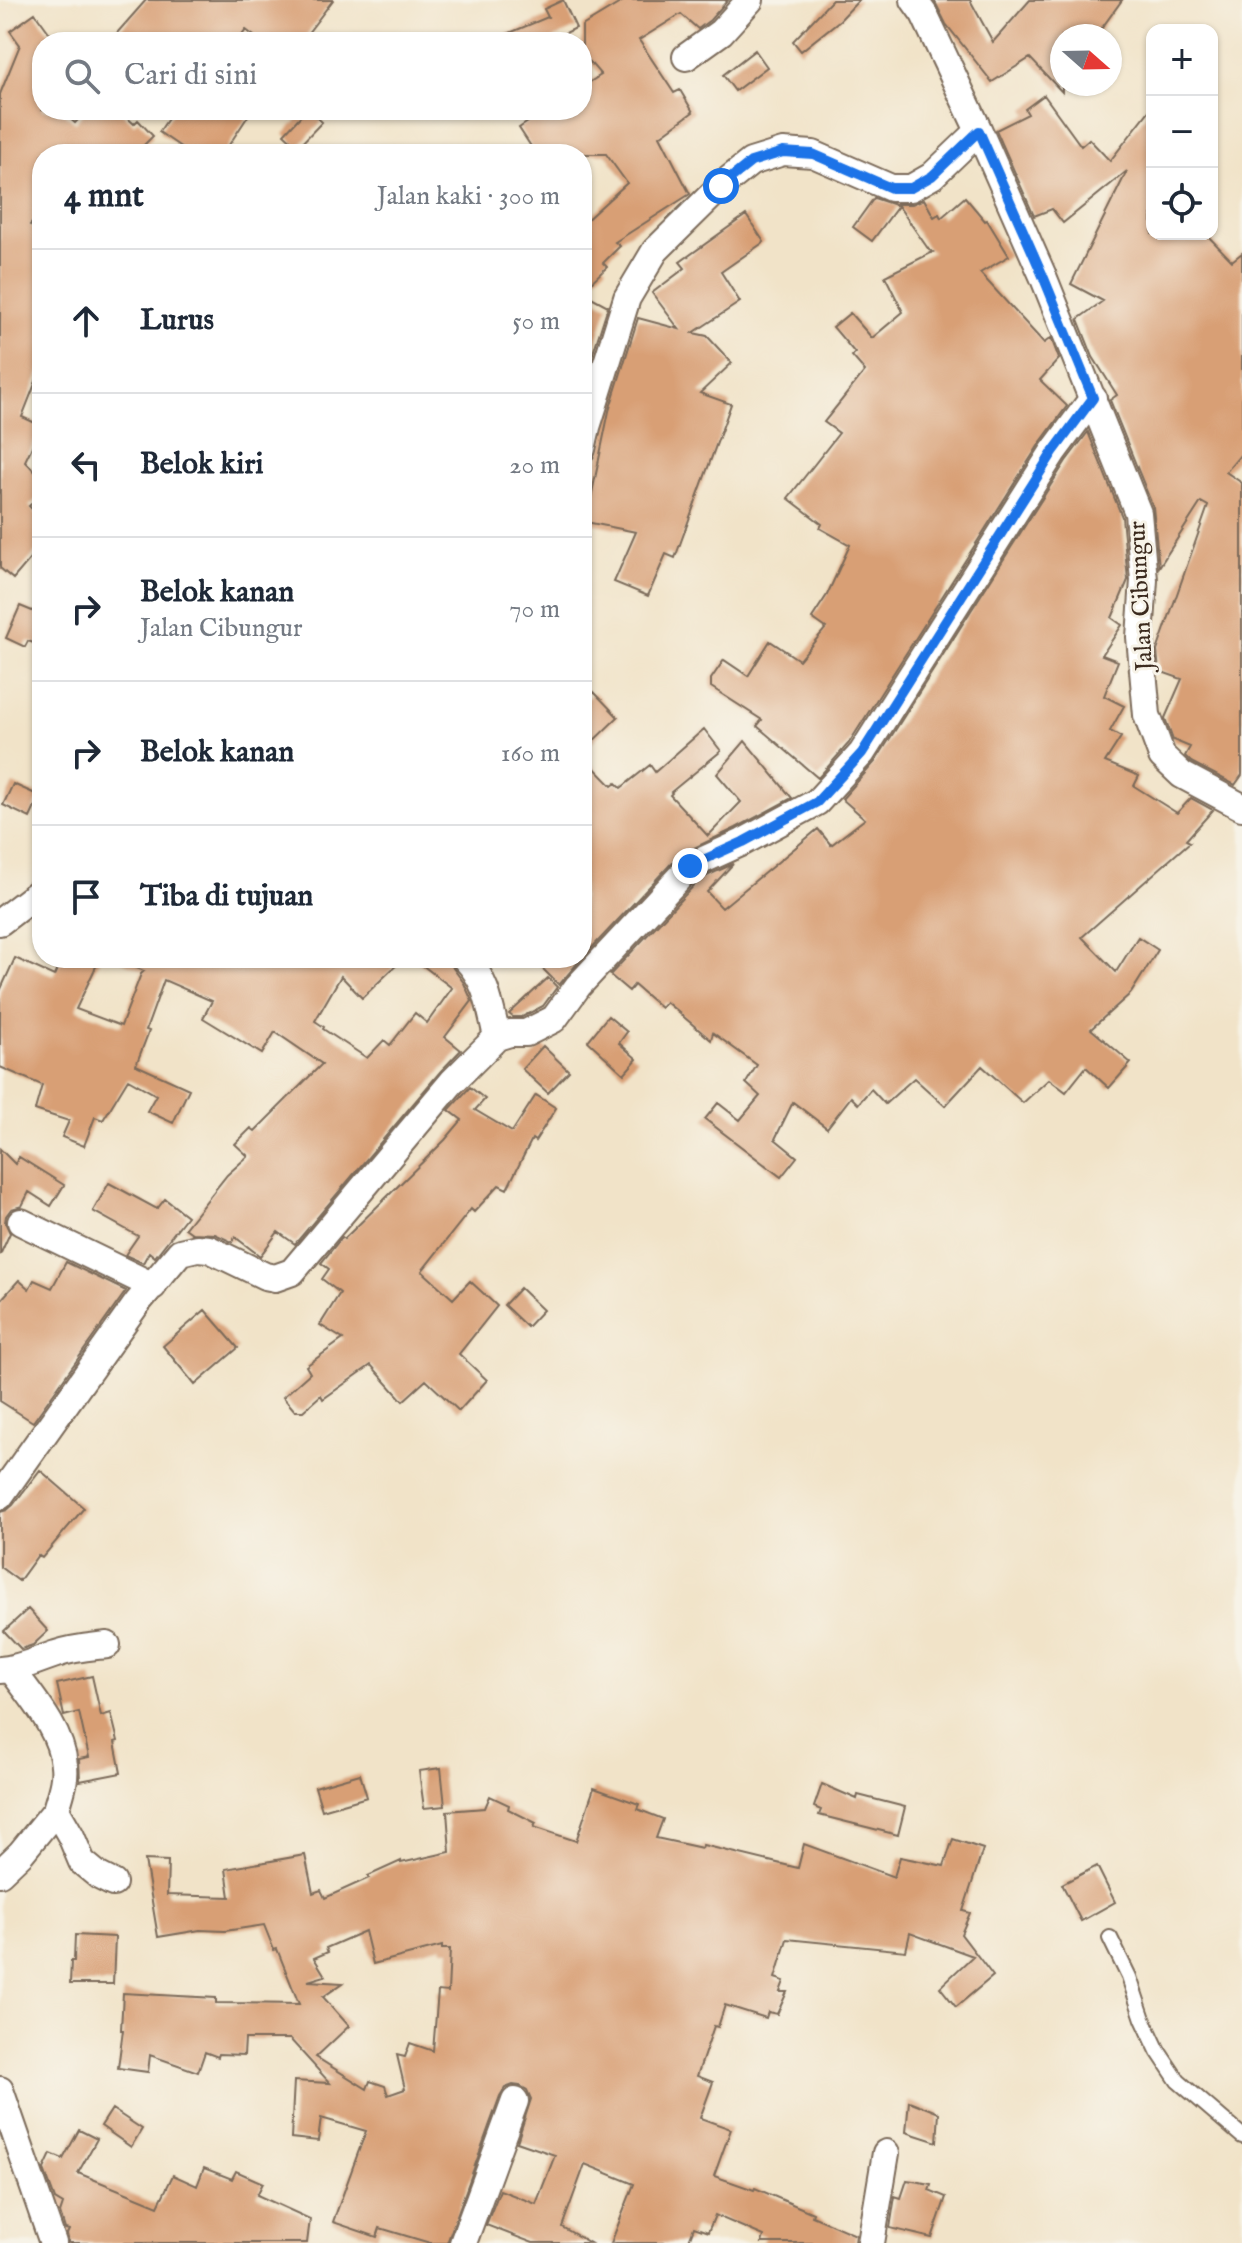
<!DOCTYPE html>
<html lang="id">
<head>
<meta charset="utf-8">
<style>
  :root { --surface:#fff; --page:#f2f2f3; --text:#1f2937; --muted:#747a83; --line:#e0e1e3 }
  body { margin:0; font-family:"IM FELL English",serif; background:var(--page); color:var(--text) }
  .controls { position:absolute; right:24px; top:24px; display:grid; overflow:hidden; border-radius:16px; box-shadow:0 2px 6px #0004 }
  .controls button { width:72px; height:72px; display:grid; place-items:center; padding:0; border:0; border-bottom:2px solid var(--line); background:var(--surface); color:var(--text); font:40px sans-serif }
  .compass { position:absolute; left:1050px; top:24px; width:72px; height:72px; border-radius:50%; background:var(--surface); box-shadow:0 2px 6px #0004; rotate:110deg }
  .stop { position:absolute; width:24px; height:24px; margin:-18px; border:6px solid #1a73e8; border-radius:50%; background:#fff }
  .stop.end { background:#1a73e8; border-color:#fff; box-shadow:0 2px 8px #0008 }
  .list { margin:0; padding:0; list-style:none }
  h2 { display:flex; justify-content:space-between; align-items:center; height:104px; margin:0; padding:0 32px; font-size:34px }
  h2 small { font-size:26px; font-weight:400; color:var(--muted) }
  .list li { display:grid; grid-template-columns:52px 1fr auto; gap:24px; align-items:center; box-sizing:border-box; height:144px; padding:0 32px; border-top:2px solid var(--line) }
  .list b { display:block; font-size:30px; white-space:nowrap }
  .list p { margin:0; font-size:26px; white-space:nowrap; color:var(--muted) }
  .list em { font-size:26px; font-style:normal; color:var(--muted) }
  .icon { flex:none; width:44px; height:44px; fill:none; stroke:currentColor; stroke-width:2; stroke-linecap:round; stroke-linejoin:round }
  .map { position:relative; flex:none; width:1242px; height:2243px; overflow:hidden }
  .search { position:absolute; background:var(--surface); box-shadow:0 2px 6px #0004; left:32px; top:32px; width:560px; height:88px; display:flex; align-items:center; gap:20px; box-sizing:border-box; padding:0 28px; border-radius:32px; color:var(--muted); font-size:30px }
  .panel { position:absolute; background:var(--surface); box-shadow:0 2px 6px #0004; left:32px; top:144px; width:560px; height:824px; border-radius:32px }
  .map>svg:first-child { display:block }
  .building { fill:#d89f75; fill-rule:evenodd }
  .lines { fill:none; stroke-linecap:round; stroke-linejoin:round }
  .lane-casing { stroke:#7b6b5a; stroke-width:18 }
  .street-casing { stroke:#7b6b5a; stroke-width:30 }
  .lane { stroke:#fff; stroke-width:14 }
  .street { stroke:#fff; stroke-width:26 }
  .route { stroke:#1a73e8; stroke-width:10 }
  .labels { text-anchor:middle; stroke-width:6; stroke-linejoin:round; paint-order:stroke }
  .street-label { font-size:24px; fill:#3b2a1e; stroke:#f7f3e8 }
</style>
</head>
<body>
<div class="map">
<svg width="1242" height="2243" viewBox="0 0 1242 2243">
  <rect width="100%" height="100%" fill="#f7f3e8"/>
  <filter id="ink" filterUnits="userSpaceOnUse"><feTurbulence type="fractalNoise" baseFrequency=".0125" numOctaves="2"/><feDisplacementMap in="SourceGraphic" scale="16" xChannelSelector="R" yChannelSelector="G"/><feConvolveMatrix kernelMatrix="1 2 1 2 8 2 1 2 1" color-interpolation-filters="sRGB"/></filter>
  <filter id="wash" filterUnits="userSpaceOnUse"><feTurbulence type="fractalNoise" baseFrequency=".006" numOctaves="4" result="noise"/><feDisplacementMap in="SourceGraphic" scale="32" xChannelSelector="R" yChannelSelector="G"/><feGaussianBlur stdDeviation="1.8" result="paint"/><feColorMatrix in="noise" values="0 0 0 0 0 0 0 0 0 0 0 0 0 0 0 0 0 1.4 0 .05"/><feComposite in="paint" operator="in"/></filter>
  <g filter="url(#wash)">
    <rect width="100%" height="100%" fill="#f1e3c8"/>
    <g id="blocks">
      <path class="building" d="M146,0H333L301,42H262L246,30L237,42H109Z
        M563,0L576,28L547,42H488L548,17L544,9Z
        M625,0H728L710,20L698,29L681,14L639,40L674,93L680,90L693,112L660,136L690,194L615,242L620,246L603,263L607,267L582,291V224L627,183L606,154H536L519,128L546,110H582V87L601,75L582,53V26Z
        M832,0H859L840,20L801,51L793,41Z
        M934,0H970L993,42L1030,0H1122L1096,36H1062V92L1030,58L992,82L946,24Z
        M35,13L56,42H42V110H60L75,123L87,110H119L134,124L138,120L153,136L135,154H42V213L30,225L42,236V366L22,417L42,426L25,461L42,479V494L29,506L42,519V545L13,579L0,568V94L20,45L10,31Z
        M755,50L767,67L735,91L723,75Z
        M1044,95L1081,146L1089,139L1110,161L1152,107V234H1206L1232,261L1242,253V453L1226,472L1242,483V775L1235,785L1191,762L1185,756L1190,747L1173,740L1165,718L1182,679L1159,671L1157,651L1208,506L1201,502L1159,567L1153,507L1110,400L1117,395L1093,357L1078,319L1103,301L1071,284L1127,171L1063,223L1052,209L1034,216L996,130L1028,114L1025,109Z
        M174,110H252L223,154H191L159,132Z
        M306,110H309L322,122L298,147L284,134Z
        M965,197L985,221L987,220L1009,256L980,273L1044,343L1051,338L1059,359L1040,380L1067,406L1040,443L849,743L818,778L757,726L762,720L711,687V679L724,660L748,676L770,641L799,660L826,628L812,618L827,595L850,545L820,528L822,524L788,498L839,433L824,422L865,371L852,356L855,353L833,327L850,313L872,338L903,312L885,276L933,252L929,250L897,204H912L924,199L934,217L939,214L941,218Z
        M874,198L898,206L872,241L853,227Z
        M746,215L764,242L721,272L740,302L693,333L707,336L732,363L700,393L731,404L675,558L666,554L648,596L614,582L636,532L586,522L609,411L638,318L679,329L652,293L685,268L680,262Z
        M582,292L608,306L585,378L582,377Z
        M1088,432L1122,517L1128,580L1112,618L1122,625L1102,655L1118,661L1104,696L1124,706L1110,731L1121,737L1105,762L1139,776L1134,786L1177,813L1191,798L1213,810L1186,840L1190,842L1082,937L1116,972L1138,937L1158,950L1131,993L1091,1029L1131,1063L1109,1088L1086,1067L1066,1092L1049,1079L1023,1103L982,1066L945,1106L914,1078L885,1104L871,1089L858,1104L851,1097L827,1128L793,1102L775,1139L797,1157L781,1177L705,1119L718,1103L740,1120L760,1096L746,1083L757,1065L713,1033L711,1040L666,1002L661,1008L634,985L629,991L610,975L700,879L733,864L707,892L722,908L818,829L831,845L865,819L842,799L875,762L1066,461Z
        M20,606L42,615V646L28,641L25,647L6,638Z
        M594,692L618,717L582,752V703Z
        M704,729L721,751L671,792L672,793L670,795L708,836L741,802L717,774L745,741L792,798L736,828L679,855L585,955L582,952V755L612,786L616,783L621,788L650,765L655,772Z
        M13,784L40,796L30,818L3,805Z
        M15,958L54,976L62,958H100L76,1009L121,1026L141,974L144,971L113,958H404L362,998L341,976L315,1021L324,1027L323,1029L367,1058L384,1040L390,1045L415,1013L427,1023L452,988L413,958H449L453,968L464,983L472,1001L445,1037L461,1050L440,1072L295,1244L278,1232L260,1256L235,1237L232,1242L215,1234L192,1233L185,1228L227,1175L248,1156L235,1144L251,1128L255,1131L322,1064L275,1032L262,1054L203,1018L212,1001L164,980L146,1030L149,1031L136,1065L189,1089L173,1123L147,1111L156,1095L128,1079L103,1120L95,1117L84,1146L62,1137L69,1121L35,1110L42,1085L0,1067V991Z
        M532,958H582L559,985Z
        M548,978L557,987L543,1006L522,1017H513L509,1014Z
        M608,1016L627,1032L619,1043L637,1059L624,1074L588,1041Z
        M543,1046L569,1071L548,1093L522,1069Z
        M470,1087L485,1099L475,1110L512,1132L536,1095L556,1108L535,1141L532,1139L507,1189L499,1185L474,1212L471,1209L422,1271L453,1299L470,1281L497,1306L459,1354L487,1380L459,1411L426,1380L403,1401L371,1365L323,1399L321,1395L303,1411H295L283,1397L310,1373L306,1366L343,1339L320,1325L340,1293L322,1279L329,1269L321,1263L342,1237L344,1239L445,1140L462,1120L449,1110Z
        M0,1149L15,1164L19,1157L64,1185L51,1206L29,1192L22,1206L11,1209L6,1216L5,1222L10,1233L0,1255Z
        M109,1183L157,1209L165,1199L187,1216L155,1257L149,1252L143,1263L125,1255L138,1236L93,1211Z
        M66,1262L126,1291L33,1422L0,1401V1301L19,1280L29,1289L34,1280L52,1288Z
        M520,1288L543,1310L527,1327L504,1305Z
        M205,1310L238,1348L195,1385L163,1346Z
        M40,1470L84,1508L42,1558L38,1555L19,1581L0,1567V1512L7,1510L13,1505Z
        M28,1609L48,1631L33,1645L21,1649L4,1631Z
        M92,1676L101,1716L111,1713L118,1741L115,1742L121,1773L80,1781L79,1759L89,1757L79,1712L64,1716L57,1684Z
        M441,1768L445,1806L424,1808L419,1771Z
        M360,1774L367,1797L322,1810L315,1787Z
        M822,1784L857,1799L858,1795L905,1807L898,1835L819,1815L821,1810L814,1807Z
        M594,1788L639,1804L637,1809L663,1819L656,1838L702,1848L703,1845L798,1868L804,1844L894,1877L900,1857L944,1866L953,1839L983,1849L963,1911L970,1913L961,1934L993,1976L956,2007L940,1987L973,1956L910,1933L906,1951L787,1939L775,1978L784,1981L780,1992H787L777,2014L768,2012L766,2018L725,2005L718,2027L714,2026L697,2076L713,2082L700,2118L731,2129L714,2176L754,2190L755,2188L813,2213L812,2216L856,2235L855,2243H762L764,2236L715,2215L708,2232L694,2227L688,2243H611L634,2184L585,2164L562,2227L590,2243H533L486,2225L500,2190L536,2204L555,2155L517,2142L531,2099L527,2090L520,2086L513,2085L505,2088L500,2096L447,2243H430L380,2228L377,2237L333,2222L366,2131L321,2118L318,2141L291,2138L294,2081L330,2083L290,2039H245L244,2055L219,2054L218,2057L205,2052L198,2072L150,2055L148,2072L118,2068L123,2030H121L123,1993L216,1998V2003L299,2004L277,1949L274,1950L264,1925L225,1931L200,1930L158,1937L145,1860L168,1861L167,1895L230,1897L226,1869L305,1855L313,1893L321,1890L325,1898L369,1878L368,1876L401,1861V1863L450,1852L447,1811L485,1808L490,1796L509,1805L508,1809L536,1823L534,1827L576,1841ZM365,1931L373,1964L442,1946V1949H450L448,1992L438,1991L433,2051L410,2043L405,2057L397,2055L405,2089L388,2095L385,2086L370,2081L367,2089L316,2057L349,2026L323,1997L343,1983L308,1981L325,1976L314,1958L328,1952L326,1948Z
        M1097,1866L1115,1902L1081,1921L1062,1884Z
        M75,1935L115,1937L113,1984H70L71,1961H74Z
        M909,2101L939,2113L937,2142L906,2132Z
        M112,2109L142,2129L131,2147L101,2126Z
        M79,2130L97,2139L78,2173L158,2206L173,2175L197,2186L204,2168L232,2179L236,2171L263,2183L257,2195L310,2219L307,2243H69L67,2234L69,2230L65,2229L60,2213L63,2204L55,2199L44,2169L51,2154L63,2159Z
        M907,2180L931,2184L929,2190L946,2197L932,2238L890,2228L895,2196L901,2198Z"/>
    </g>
  </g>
  <g filter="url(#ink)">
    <use href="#blocks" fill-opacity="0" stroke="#7b6b5a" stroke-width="2"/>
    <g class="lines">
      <defs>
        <path id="lane" d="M1110,1938L1129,1977L1143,2019L1158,2051L1178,2081L1242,2136"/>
        <path id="street" d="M914,0L924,14L979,131L1043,276L1138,513L1144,580L1140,637L1147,715L1162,756L1182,775L1242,807
          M686,57L721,32L750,0
          M582,449L587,427L627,298L655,251L721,186L751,162L783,152L813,154L891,188H911L932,176L979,131
          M0,922L42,890
          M465,958C487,980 490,1007 497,1037
          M21,1222L153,1286
          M0,1496L138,1302L180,1252L197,1248L209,1249L265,1276L275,1278L292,1272L452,1082L497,1037L510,1033H526L554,1019L578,986L690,866L743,842L817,802L862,753L1053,452L1093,398
          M0,1670C20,1669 37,1660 56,1654C73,1648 90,1647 107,1645
          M12,1670C32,1698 61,1730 64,1765C66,1781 60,1795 56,1810L71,1836L82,1862L99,1876L113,1883
          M0,1873L21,1853L56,1810
          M0,2090L53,2243
          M463,2243L515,2101
          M871,2243L886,2153"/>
      </defs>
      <use href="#lane" class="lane-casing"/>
      <use href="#street" class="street-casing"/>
      <use href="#lane" class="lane"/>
      <use href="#street" class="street"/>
    </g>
  </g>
  <g class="lines" filter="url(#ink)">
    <path class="route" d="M690,866L743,842L817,802L862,753L1053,452L1093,398L1043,276L979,131L932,176L911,188H891L813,154L783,152L751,162L721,186"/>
  </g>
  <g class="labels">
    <g class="street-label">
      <text transform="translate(1140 596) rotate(-93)" y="8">Jalan Cibungur</text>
    </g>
  </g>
</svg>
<div class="controls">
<button>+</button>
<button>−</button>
<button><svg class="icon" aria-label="locate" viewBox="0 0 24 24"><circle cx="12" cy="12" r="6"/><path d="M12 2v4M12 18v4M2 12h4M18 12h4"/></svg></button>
</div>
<svg class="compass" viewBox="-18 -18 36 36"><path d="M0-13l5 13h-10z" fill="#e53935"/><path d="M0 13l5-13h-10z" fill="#747a83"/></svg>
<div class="stop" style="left:721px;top:186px"></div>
<div class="stop end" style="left:690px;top:866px"></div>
<div class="search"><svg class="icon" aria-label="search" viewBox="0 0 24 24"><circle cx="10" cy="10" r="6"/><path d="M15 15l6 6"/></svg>Cari di sini</div>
<section class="panel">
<h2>4 mnt<small>Jalan kaki · 300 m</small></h2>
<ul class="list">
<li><svg class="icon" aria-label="ahead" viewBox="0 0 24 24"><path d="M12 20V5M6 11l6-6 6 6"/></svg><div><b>Lurus</b></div><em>50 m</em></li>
<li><svg class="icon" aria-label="left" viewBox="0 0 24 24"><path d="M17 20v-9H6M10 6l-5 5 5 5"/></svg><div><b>Belok kiri</b></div><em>20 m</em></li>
<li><svg class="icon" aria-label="right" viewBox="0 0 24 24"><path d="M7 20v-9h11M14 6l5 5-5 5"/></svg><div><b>Belok kanan</b><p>Jalan Cibungur</p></div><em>70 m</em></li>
<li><svg class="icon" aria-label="right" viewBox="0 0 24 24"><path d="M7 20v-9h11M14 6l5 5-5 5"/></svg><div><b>Belok kanan</b></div><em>160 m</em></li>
<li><svg class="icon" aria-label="arrive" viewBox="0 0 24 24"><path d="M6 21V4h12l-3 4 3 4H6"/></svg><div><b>Tiba di tujuan</b></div></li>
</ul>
</section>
</div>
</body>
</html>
